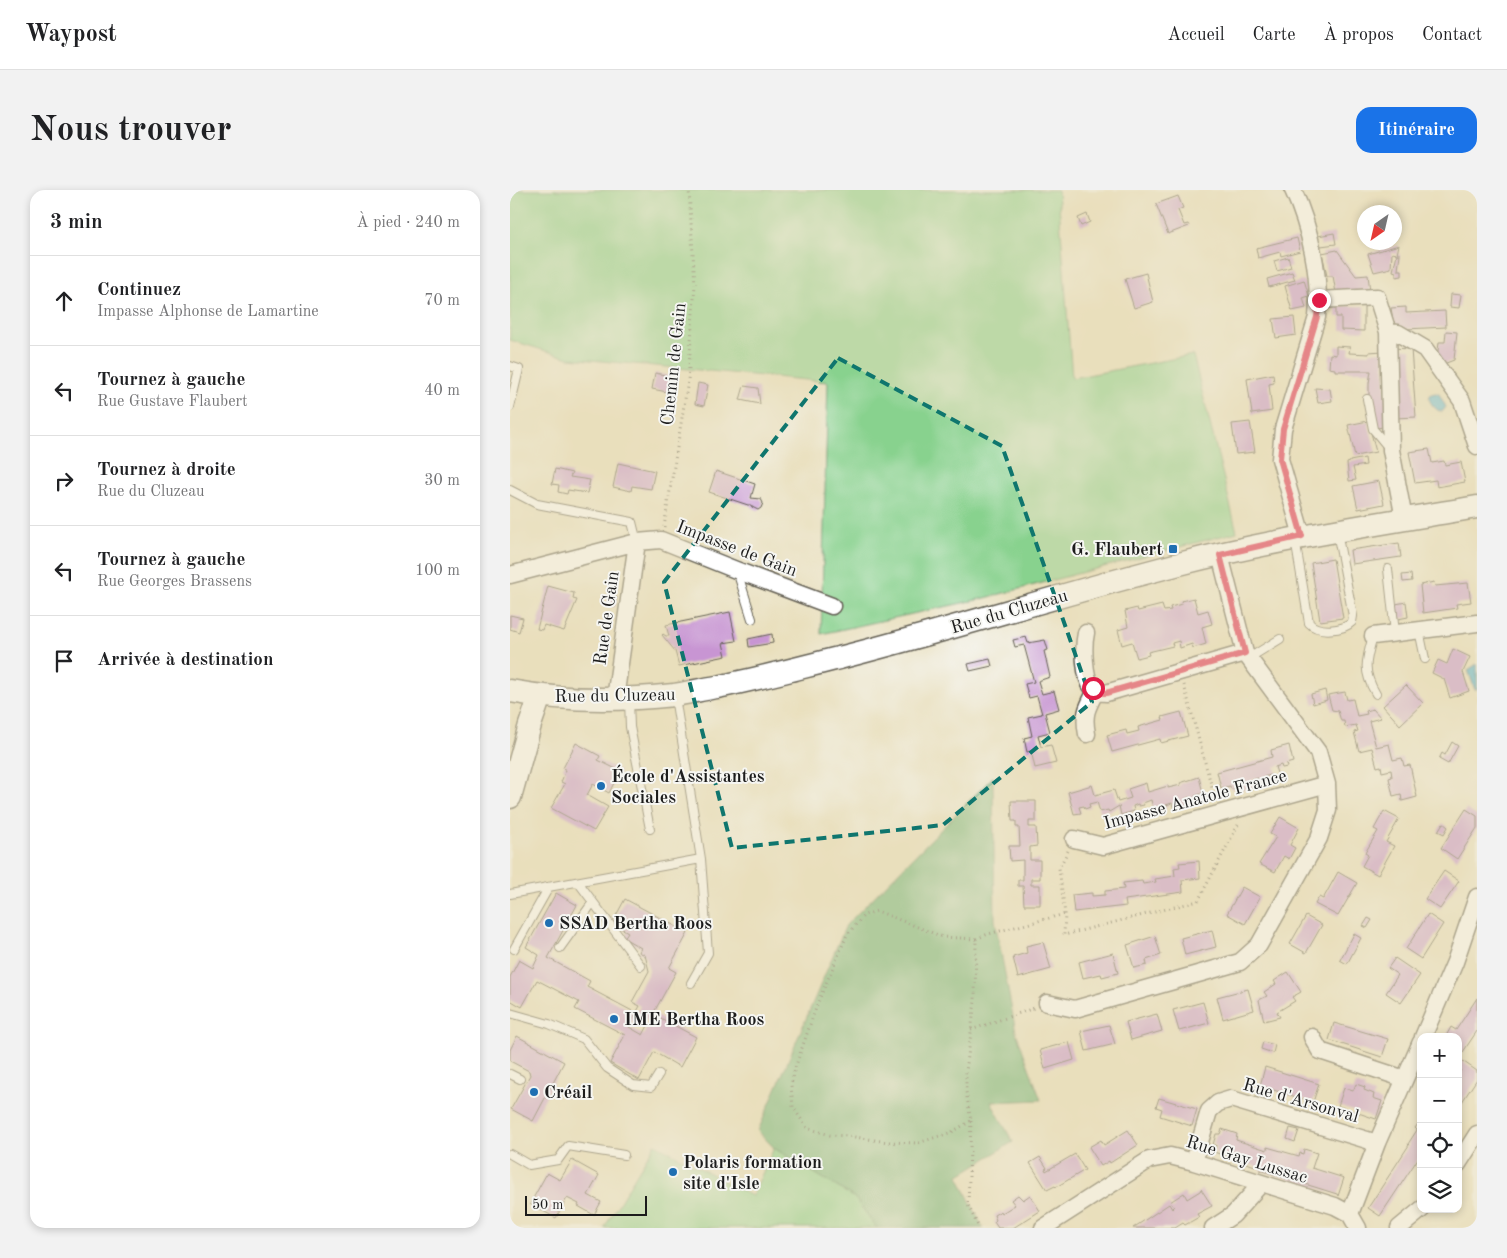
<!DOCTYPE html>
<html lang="fr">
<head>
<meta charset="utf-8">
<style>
  :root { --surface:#fff; --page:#f2f2f2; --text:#202124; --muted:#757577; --line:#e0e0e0; --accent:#1a73e8 }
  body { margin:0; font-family:"Old Standard TT",serif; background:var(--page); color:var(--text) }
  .controls { position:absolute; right:15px; bottom:15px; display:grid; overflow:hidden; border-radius:10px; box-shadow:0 2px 8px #0003 }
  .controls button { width:45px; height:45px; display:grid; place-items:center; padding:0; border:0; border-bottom:1px solid var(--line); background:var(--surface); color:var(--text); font:25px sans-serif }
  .compass { position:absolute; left:847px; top:15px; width:45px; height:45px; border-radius:50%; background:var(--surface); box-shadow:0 2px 8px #0003; rotate:214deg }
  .scale { position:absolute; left:15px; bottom:12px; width:122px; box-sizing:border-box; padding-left:5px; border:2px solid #1c1c1c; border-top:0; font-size:14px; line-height:18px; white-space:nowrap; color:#1c1c1c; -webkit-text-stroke:4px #f6f6f2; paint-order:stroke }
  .stop { position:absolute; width:15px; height:15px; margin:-11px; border:4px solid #e11d48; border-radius:50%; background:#fff }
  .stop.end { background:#e11d48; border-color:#fff; box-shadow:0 1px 5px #0008 }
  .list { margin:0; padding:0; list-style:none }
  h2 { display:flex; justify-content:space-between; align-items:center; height:65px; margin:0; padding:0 20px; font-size:21px }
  h2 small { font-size:16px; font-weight:400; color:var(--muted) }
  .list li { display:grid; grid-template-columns:32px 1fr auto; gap:15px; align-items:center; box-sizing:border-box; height:90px; padding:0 20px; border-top:1px solid var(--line) }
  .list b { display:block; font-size:19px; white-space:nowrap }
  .list p { margin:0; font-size:16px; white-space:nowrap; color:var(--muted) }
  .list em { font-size:16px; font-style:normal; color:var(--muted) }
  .icon { flex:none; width:28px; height:28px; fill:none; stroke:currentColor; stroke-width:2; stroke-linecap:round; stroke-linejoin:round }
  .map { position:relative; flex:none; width:967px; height:1038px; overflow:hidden; border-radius:15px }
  header { display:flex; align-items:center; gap:30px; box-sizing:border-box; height:70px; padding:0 25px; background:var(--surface); border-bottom:1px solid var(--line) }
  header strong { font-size:24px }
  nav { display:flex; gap:28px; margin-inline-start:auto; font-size:18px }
  .intro { display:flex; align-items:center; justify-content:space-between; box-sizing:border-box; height:120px; padding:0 30px }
  h1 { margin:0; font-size:35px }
  .button { padding:12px 22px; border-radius:15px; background:var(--accent); color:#fff; font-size:18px; font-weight:700 }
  main { display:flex; gap:30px; padding:0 30px }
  aside { flex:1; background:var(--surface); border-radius:15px; box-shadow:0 2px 8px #0003 }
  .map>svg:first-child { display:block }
  .green { fill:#88d28e; stroke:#527755 }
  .forest { fill:#6eb479; stroke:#45684a }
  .water { fill:#56b5d5; stroke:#396878 }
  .building { fill:#c895d3; fill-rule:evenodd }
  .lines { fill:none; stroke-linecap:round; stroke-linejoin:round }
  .lane-casing { stroke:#646054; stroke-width:10 }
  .street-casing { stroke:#646054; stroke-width:19 }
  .secondary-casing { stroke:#646054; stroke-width:25 }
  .path { stroke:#646054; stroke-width:3; stroke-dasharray:1 4; stroke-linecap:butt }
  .lane { stroke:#fff; stroke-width:8 }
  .street { stroke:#fff; stroke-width:16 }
  .secondary { stroke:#fff; stroke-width:22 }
  .route { stroke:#e11d48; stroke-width:6 }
  .marked { fill:none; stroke:#0f766e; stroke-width:4; stroke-dasharray:10 6; stroke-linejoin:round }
  .poi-dot { fill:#1f6fb2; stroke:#f6f6f2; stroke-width:2 }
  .labels { text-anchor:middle; stroke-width:4; stroke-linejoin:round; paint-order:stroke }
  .street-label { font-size:18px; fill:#1c1c1c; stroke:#f6f6f2 }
  .poi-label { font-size:18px; font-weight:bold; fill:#1c1c1c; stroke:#f6f6f2; text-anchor:start }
</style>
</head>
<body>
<header>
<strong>Waypost</strong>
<nav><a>Accueil</a><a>Carte</a><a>À propos</a><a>Contact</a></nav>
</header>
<div class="intro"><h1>Nous trouver</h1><a class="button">Itinéraire</a></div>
<main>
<aside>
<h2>3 min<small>À pied · 240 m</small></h2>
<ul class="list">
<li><svg class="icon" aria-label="ahead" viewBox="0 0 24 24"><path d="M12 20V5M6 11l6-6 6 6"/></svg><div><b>Continuez</b><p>Impasse Alphonse de Lamartine</p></div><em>70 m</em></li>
<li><svg class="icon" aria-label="left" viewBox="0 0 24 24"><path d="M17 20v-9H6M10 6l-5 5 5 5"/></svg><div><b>Tournez à gauche</b><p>Rue Gustave Flaubert</p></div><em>40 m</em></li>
<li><svg class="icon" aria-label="right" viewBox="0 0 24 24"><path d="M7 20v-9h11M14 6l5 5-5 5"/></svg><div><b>Tournez à droite</b><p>Rue du Cluzeau</p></div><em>30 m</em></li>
<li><svg class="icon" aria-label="left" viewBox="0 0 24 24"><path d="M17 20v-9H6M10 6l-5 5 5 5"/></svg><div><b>Tournez à gauche</b><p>Rue Georges Brassens</p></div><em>100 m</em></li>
<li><svg class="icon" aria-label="arrive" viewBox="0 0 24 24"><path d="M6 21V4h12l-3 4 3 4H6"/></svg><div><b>Arrivée à destination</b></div></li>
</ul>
</aside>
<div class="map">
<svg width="967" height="1038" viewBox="0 0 967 1038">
  <rect width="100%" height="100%" fill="#f6f6f2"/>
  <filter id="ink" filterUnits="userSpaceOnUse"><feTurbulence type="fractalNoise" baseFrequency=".02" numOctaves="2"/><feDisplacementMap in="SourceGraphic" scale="10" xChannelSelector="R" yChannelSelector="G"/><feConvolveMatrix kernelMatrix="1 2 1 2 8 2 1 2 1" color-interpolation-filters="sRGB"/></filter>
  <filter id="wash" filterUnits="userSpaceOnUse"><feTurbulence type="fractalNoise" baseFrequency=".0096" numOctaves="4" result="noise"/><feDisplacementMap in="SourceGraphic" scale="20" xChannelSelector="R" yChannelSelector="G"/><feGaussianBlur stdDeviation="1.12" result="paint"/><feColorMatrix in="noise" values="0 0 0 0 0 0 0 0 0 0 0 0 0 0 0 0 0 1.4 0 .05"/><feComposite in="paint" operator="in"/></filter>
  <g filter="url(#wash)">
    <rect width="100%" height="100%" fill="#e9dfbc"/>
    <path class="green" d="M0,0H548L562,188L683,165L727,342L475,408L311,444L318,192L59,168L0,150Z
      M145,954L242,1006L264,958L345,1008L367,1038H94Z"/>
    <path class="forest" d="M483,587L485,730L506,842L531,910L481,912L503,952L448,986L473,1038H367L345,1008L264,958L248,941L336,735Z"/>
    <path class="water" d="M926,203L929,204L936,217L932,222C927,221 920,214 919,208L921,204Z
      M967,474V499L965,500L958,480Z"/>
    <g id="blocks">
      <path class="building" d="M668,6L673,18L668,20L674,35L678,34L679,36L658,44L646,14Z
        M577,24L580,32L571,36L568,28Z
        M824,43L826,54L811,56L808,46Z
        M787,48L790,61L771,66L770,62L748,68L746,58Z
        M889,55L887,64L882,63L881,78L864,82L858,64Z
        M827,60L846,86L858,85L860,101L826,103L823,86H817L812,63Z
        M887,64H890L888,80H892V86L886,87V82L883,81Z
        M778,67L781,77L767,81L764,71Z
        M782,82L785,90L759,97L757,89Z
        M636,83L643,112L624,118L615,89Z
        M794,90L799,106L793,108L796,118L782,121L775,96Z
        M941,104L951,105L949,118L940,117Z
        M826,116H854V141L831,140V127H826Z
        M896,117V123L935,121L936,137L896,139L886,134L883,130L881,118Z
        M784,127L786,145L766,148L763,129Z
        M936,141L947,142L944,170L931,175L927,170L929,152H935Z
        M826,156L840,157L839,163L859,164V162L873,161L878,236L867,238L859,206V193L861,181H825V179L819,178L820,164L826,165Z
        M881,158L901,159L906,227L885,228Z
        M145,183L160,186L157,202L142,199Z
        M763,184L764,193L759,194L762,221L742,224L737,189Z
        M188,193L198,195L194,216L185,214Z
        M234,196L248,198L250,214L230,210Z
        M805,198L820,199L822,211L808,213Z
        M858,231L866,262L845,266L838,235Z
        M740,232L745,262L726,264L722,234Z
        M919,259L922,273L934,271L935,275L951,272L955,292L927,297L926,290L905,293L899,262Z
        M855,268L856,275L843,277L846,290L839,291L837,273L840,272V271Z
        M108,273L145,281L141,299L122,296L121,301L103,297Z
        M45,279L62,283L60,287L80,290L77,303L58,300L57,304L48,302L49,295L42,294Z
        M206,281L245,294L241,308L251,309L253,313L251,318L248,320L242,317L241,315H238L199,302Z
        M869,291L874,314L848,319L843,296Z
        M889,353L891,367L842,374L840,360Z
        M823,369L833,428L810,431L801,373Z
        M901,384L902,391L893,392L892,385Z
        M924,392L925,396L958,393L961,412L946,414L947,418L913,423L910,395Z
        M38,396L64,403L63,409L67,410L54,441L34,435L32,440L27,439Z
        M99,406L107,407L105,417L97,416Z
        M684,408L688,423L698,420L702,434L692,437L696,454L683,458L682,454L670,458L669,451L662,453L663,456L638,462L639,465L627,468L622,452L612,455L608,440L618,437L615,421L627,418L628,421L652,415L654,421L661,420L660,417L672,414L671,411Z
        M896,412L898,427L888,429L886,414Z
        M220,422L226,451L213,453L216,466L169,476L165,461L152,445L153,444L156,446H159L156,435Z
        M0,425L13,428L9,442L0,439Z
        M262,444L263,453L239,457L238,449Z
        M516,447L518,453L535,450L538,460L534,461L540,487L528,491L532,504L544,501L549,519L535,523L540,542L528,545L531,557L541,555L546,573L525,578L521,561L517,562L514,548L522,546L518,527L532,524L527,506L519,508L515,494L524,492L514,455L505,457L503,450Z
        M943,459L960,467L953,482L959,501L940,508L934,489L922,483L928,470L937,474Z
        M480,469L482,476L460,481L458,474Z
        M896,495L913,513L890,535L873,516Z
        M815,500L817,510L803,514L801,504Z
        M835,502L837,510L843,509L847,526L857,524L856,521L863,519L871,528L859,531L866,557L879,554L883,570L892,568L894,576L900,575L907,607L892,611L891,604L883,606L879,588L882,587L881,580L872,582L871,576L867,577L862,558L849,561L844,542L848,541L846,535L835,537L834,531H831L828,521L822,520L818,505Z
        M671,522L678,546L651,553L650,549L602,562L597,545L616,540L617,544L629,541L628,537L653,530L652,527Z
        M942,552L948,556L938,574L929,569L932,563L935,565Z
        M66,553L90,566L88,570L110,581L99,603L83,594L77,605L98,617L84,641L41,618L55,594L51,592L56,580L53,578Z
        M779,555L783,572L776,574L777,577L772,578L771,575L765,577L769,589L762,591L761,585L753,587L754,590L749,591L748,588L742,590L744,597L738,599L731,600L729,594L725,595L726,598L721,599L720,596L711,598L707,582L762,567L761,560Z
        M689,587L693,603L685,606L686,609L681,611L680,607L675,609L677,616L664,620L662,613L656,615L657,618L652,619L651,616L643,618L641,610L633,613L634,615L629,616L628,614L623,616L624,621L611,625L609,616L599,622L598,620L590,622L587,612L579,614L580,617L575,619L574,616L569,617L571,623L564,624L558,602L582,595L585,605L604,600L608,612L621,608L618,599L636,593L638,602L658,596V598L671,595L670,593Z
        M501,611H526V631H519V637H526L527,656L520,657V670H530V689H521V695H530V715H514L513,696H508V690H513V670L500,671L499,656H510L509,637H506V631H502Z
        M956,619L967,626V638L947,669L931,658Z
        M874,621L889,629L876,652L884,656L868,685L852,676L858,665L855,663L868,641L864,639Z
        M770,627L789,638L780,655L785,658L779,669L774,666L765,682L749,674L766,647L760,644Z
        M933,633L938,637L934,644L928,641Z
        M689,671L690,688L672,690L673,702L615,710L616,716L564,722L562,705L582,703V706L595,705V701L614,699L613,693L632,691L633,694L646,692L645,689L665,686L664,678L670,677L669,673Z
        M934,681L949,691L930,719L915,709Z
        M828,682L847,693L828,726L805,714L809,707L813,709Z
        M732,697L750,707L735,734L717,724Z
        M46,703L67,715L38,768L80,791L77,797L126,823L130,816L122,812L139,781L135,765L129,762L131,758L114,748L118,742L102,733L115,709L178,743L159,778L166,782L143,824L186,847L170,877L144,862L129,890L100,873L115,845L65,819L69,812L27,790L12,817L0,810V787L9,770L23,778L29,765L16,757ZM126,824L140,832L133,845L119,837Z
        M918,724L933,734L911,769L896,759Z
        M796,726L812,735L796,763L780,754Z
        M858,728L862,730L857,738L853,736Z
        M702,740L706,757L675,765L671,748Z
        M844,744L851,748L837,774L830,770Z
        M645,746L651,765L636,770L637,775L624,778L617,755Z
        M533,752L541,779L508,788L503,767L517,763L516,756Z
        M603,763L608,783L592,787L591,784L573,788L569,772Z
        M885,768L910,785L891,813L876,803L888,785L878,778Z
        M778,782L791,802L782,807L785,811L767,822L770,827L754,831L749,810L757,806L754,802L766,794L764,791Z
        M738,799L744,820L713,829L707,807Z
        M967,808V841L953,862L948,859V847L936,846L941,837L946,840Z
        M693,812L699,833L669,841L663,820Z
        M647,824L652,841L621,850L616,832Z
        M824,833L878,849L872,867L819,850Z
        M599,835L605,854L576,861L571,841Z
        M7,846L54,872L23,931L1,919L20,885L19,881L0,871V860Z
        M559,852L564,870L535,879L530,860Z
        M753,852L765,855L763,863L751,859Z
        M951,870L967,881V889L948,918V884L951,880L948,879V874Z
        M755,877L809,894L803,912L750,896Z
        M846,894L855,897L854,900L864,904L863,908L872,911L866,929L828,916L834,898L843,901Z
        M649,908L687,919L682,936L650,926L652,919L646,917Z
        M911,930V964L870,1026L858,1018L899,955L898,954L907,940L905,938Z
        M780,938L789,940L785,952L777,949Z
        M712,939L727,944L726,950L757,960V957L789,966L790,963L793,964L794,959L807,963L802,978L834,988L828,1006L827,1004L750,980L751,978L704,962L706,955H703L706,944H710Z
        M618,940L628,955L600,973L599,971L591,976L579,957L591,950L594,955Z
        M565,964L575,980L546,997L545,996L537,1000L520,973L530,967L537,978L535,979L536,981Z
        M62,970L89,985L78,1005L91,1012L84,1025L68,1016L69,1014L57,1008L46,1028L20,1014L37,983L50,990Z
        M691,999L702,1016L687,1024L689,1027L675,1035L673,1033L665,1038H623L659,1014L662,1019L664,1017L660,1012L674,1003L677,1009L690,1001Z
        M508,1005L513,1010L520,1005L530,1021L503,1038H488L484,1032L486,1030L484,1025L491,1021L492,1023L505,1015L501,1010Z"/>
    </g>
  </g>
  <g filter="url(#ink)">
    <use href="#blocks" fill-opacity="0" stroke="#646054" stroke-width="1"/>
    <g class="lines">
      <defs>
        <path id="lane" d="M0,176L9,179L0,217
          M857,209L863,239L878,257
          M0,300L27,314L122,332L127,352
          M785,349L799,433C808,443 833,441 842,432L843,426L827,342
          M878,379L885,443
          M227,381L242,429
          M909,440L915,469
          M863,446C856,470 852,481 866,504
          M739,468L770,449
          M119,510L120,537L140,639
          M68,692L131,776
          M0,704L191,669L165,507
          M50,758L83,712
          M4,759L39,697
          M181,793L198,763L191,669
          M0,823L39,834L74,849L97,878L123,895L141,897L149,884
          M0,884L10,889
          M0,964L19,975L48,970L58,956L114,965"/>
        <path id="street" d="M783,0C800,37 811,86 807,127L773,239L770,269L792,346
          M809,110L867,107L878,142L881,260L894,329
          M878,142L888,143L915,159L952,211L967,256
          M0,385L127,352L151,350L226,380L322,416
          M576,443C573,456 574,487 582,497C586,502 591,503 596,503L735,463
          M863,446L967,433
          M105,509L127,352
          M577,544C573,524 577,518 586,501
          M564,649L593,656L817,594
          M537,813L565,819L730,772L749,755L809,648L818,620L817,594L808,562L735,463L710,365
          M802,847L810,861L895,889
          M913,847L945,772L967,707
          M684,972L699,921L708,913L721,909L867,953
          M948,974L967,944
          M840,1024L867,953L911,852
          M533,1038L639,970L660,966L684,972L825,1016L840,1024L848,1038
          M703,1038L723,1025L751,994
          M889,1038L912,1019"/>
        <path id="secondary" d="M0,501C54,511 109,511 164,505C178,503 193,499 207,497C248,489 288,478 329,468C443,439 555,403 669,374C767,349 867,334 967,317
          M0,607L20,535L30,506"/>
      </defs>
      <use href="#lane" class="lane-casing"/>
      <use href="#street" class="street-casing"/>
      <use href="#secondary" class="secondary-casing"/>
      <path class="path" d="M154,337L178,191L185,95L179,0
        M674,495L705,609
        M558,661L549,678L555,724L554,745L688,711L728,635
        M466,749L433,747L367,721L354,725L337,745L308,812L285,878L281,895L283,917L297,938L320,945L338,946L378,952L408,953L442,942L461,931L456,902V882L465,811L466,749L478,744L555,724
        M461,840L524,818
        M461,931L458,1015L469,1038"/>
      <use href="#lane" class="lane"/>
      <use href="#street" class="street"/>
      <use href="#secondary" class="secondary"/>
    </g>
  </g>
  <g class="lines" filter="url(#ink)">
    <path class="route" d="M583,498L591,503H596L735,463L710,365L792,346L770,269L773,239L807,127L809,110"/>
  </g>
  <path d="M0 0H967V1038H0ZM328,168L492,256L582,512L433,635L222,658L154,392Z" fill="#e9dfbc" fill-opacity=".55" fill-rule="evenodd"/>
  <path class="marked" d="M328,168L492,256L582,512L433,635L222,658L154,392Z"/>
  <g class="poi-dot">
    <rect x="658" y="354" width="10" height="10" rx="2.5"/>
    <circle cx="91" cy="596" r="5"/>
    <circle cx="39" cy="733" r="5"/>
    <circle cx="104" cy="829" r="5"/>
    <circle cx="24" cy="902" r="5"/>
    <circle cx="163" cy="982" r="5"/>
  </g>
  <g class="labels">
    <g class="street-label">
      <text transform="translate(163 174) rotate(-84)" y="6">Chemin de Gain</text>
      <text transform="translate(227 358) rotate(21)" y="6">Impasse de Gain</text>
      <text transform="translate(499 421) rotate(-16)" y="6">Rue du Cluzeau</text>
      <text transform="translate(96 428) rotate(-82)" y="6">Rue de Gain</text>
      <text transform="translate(105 505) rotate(-1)" y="6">Rue du Cluzeau</text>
      <text transform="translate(685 609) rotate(-15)" y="6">Impasse Anatole France</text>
      <text transform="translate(791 910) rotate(16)" y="6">Rue d'Arsonval</text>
      <text transform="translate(737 969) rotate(17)" y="6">Rue Gay Lussac</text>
    </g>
    <g class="poi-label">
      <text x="653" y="365" text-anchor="end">G. Flaubert</text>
      <text x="101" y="592">École d'Assistantes<tspan x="101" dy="21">Sociales</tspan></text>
      <text x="49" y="739">SSAD Bertha Roos</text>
      <text x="114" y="835">IME Bertha Roos</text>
      <text x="34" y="908">Créail</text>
      <text x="173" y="978">Polaris formation<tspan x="173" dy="21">site d'Isle</tspan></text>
    </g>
  </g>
</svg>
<div class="controls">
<button>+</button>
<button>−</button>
<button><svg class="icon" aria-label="locate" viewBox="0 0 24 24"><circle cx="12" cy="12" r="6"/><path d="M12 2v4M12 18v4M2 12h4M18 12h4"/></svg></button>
<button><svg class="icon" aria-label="layers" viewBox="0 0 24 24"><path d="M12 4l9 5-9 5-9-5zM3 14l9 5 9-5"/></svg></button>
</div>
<svg class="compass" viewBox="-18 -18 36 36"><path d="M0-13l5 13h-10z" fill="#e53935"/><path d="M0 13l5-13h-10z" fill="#757577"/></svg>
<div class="scale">50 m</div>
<div class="stop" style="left:583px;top:498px"></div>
<div class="stop end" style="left:809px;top:110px"></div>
</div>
</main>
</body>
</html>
